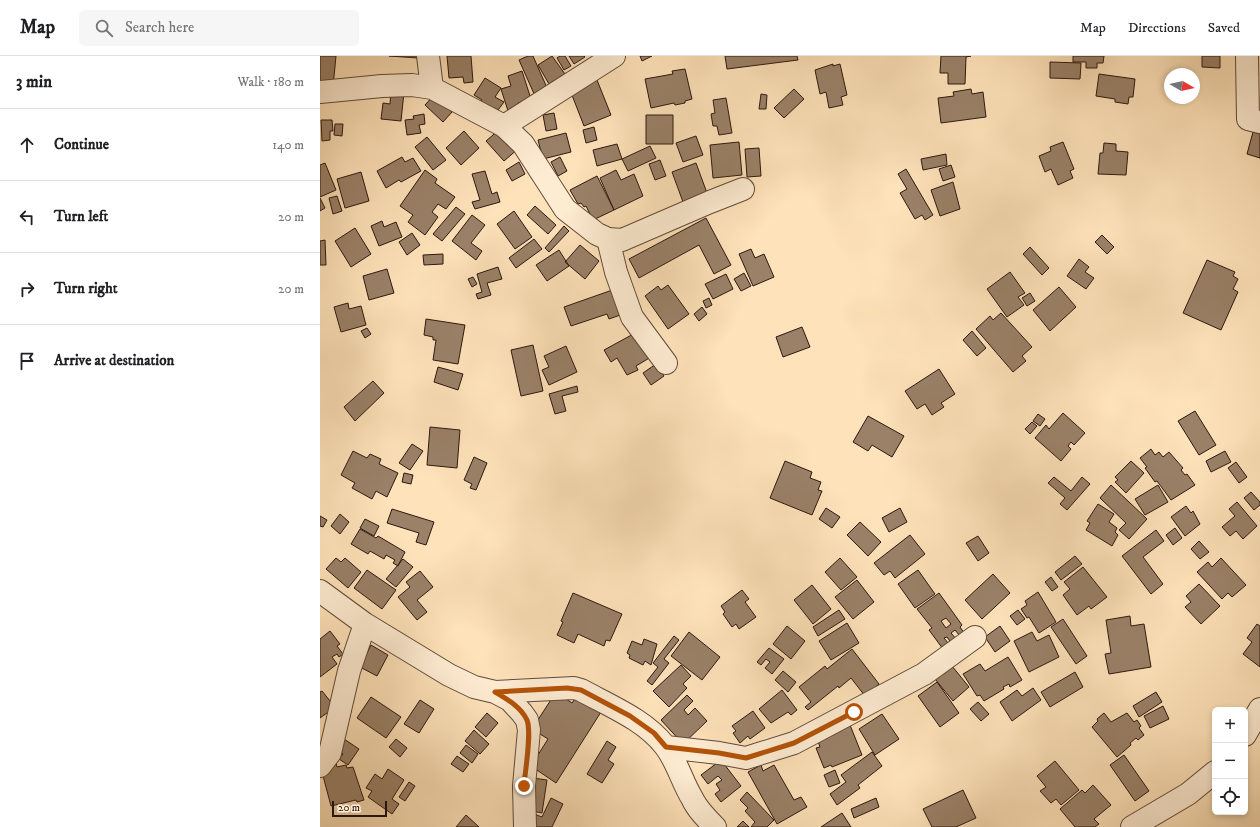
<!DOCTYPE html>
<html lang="en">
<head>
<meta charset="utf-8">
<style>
  :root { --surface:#fff; --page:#f6f6f6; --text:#202124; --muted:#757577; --line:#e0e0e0 }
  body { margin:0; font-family:"IM FELL DW Pica",serif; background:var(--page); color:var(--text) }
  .controls { position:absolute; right:12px; bottom:12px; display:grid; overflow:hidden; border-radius:6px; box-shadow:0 2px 6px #0003 }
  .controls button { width:36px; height:36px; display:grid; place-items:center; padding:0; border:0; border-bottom:1px solid var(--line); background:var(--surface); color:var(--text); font:20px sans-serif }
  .compass { position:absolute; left:844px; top:12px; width:36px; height:36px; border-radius:50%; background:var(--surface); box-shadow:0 2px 6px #0003; rotate:99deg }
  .scale { position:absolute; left:12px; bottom:10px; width:55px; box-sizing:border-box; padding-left:4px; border:2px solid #2d1810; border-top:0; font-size:11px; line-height:14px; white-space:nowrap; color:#2d1810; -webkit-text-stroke:3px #feecd2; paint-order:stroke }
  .stop { position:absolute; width:12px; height:12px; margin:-9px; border:3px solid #b45309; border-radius:50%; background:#fff }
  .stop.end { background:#b45309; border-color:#fff; box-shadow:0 1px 4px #0008 }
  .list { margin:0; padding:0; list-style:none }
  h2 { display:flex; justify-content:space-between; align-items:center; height:52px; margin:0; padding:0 16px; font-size:17px }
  h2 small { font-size:13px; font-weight:400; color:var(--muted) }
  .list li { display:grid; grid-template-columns:26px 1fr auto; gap:12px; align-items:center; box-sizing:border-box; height:72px; padding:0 16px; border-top:1px solid var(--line) }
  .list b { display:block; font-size:15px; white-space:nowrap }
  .list em { font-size:13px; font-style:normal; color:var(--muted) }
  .icon { flex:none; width:22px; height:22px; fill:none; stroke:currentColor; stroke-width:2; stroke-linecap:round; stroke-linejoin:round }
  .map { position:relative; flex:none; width:940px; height:771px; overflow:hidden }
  header { display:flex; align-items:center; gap:24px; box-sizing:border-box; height:56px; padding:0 20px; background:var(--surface); border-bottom:1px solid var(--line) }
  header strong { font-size:19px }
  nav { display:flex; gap:22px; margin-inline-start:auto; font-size:14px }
  .search { width:280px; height:36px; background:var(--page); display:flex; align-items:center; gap:10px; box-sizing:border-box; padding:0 14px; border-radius:6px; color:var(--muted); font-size:15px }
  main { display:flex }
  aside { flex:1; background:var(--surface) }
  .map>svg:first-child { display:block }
  .building { fill:#9a8168; stroke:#2d1810; fill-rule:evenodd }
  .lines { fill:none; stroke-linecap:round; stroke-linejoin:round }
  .minor-casing { stroke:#614a3a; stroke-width:24 }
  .minor { stroke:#feecd2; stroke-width:22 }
  .route { stroke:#b45309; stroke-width:5 }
</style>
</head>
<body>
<header>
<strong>Map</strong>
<div class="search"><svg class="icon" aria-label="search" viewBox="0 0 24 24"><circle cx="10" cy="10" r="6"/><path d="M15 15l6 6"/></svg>Search here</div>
<nav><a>Map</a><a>Directions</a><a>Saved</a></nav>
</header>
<main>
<aside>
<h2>3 min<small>Walk · 180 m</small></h2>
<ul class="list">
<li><svg class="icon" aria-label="ahead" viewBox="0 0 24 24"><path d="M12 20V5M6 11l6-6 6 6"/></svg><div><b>Continue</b></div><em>140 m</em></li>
<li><svg class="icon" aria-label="left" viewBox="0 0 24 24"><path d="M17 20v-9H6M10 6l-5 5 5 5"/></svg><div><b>Turn left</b></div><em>20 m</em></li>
<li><svg class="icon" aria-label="right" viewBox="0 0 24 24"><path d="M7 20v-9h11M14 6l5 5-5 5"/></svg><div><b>Turn right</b></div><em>20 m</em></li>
<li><svg class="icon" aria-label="arrive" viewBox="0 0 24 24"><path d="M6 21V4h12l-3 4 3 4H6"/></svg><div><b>Arrive at destination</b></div></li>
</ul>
</aside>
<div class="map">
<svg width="940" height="771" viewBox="0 0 940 771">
  <rect width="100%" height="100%" fill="#fee2b9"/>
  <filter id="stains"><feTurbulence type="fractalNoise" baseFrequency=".005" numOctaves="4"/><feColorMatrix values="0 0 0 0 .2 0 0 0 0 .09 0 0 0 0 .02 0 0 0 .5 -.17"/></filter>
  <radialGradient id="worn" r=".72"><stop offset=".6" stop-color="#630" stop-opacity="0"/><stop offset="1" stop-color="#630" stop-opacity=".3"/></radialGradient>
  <path class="building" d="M0,0H16L13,31L0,30Z
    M69,0H98V2Z
    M127,0H151L153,26L144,27L143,21L129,22Z
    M208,0H213L228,34L215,40L199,4Z
    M232,0L245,18L229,28L218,9Z
    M240,0H245L251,10L244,14L237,2Z
    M249,0H264L265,1L254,8Z
    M320,0H332L322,5Z
    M405,0H477L478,4L407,13Z
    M621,0H651L646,1L645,28H628V17H620Z
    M753,0H784L783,7H777V12H766V6H753Z
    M882,0H900V12L882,11Z
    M730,6L761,7L760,23L730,22Z
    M513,8V10L520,8L527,39L521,41L523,49L509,52L506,36L500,38L495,14Z
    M365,13L372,43L365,45V47L355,49L354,47L331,52L325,23L353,18L352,15Z
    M202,15L211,43L198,47L200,55L189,58L181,33L191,30L188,20Z
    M779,18L815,23L813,41H809L808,48L795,46V43L776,40Z
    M165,22L181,32L175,41L184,46L178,54L174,52L171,57L159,49L162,44L154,39Z
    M277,24L291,59L264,70L250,34Z
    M474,33L484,43L464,62L454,52Z
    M651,33L652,38L663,36L666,61L621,67L618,42L634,40L633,36Z
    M71,35L84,36L81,65L61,63L63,47L70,48Z
    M441,38L447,39L446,53H439Z
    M114,39L132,56L123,66L105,49Z
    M406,42L412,77L399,79L397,70H393L391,58L395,57L393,44Z
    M234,57L237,73L226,75L223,59Z
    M104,58L105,68L99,69L101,77L87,79L85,64L94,63L93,60Z
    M326,59H353V88H326Z
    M1,64H12L13,75H10V84L2,85Z
    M15,68H23L22,80L14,79Z
    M274,71L277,84L266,87L263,74Z
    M181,72L199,92L184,105L166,85Z
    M144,75L159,92L141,109L126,92Z
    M933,76L940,78V102L927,98Z
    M246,77L251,96L223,103L218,84Z
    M376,80L383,99L363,106L356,87Z
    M107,81L126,104L113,114L95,91Z
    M419,86L422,119L393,122L390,89Z
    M743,86L754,113L750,115L753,122L738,129L731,113L725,116L719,100L731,95L730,91Z
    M784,87L796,88V95L808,96L806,119L778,118L780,97H783Z
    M297,88L302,103L277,110L273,94Z
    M330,90L336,102L308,115L302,103Z
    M439,92L441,120L427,121L425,93Z
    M626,98L627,109L603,114L601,103Z
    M82,101L85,106L93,102L101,115L81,126L79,124L66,132L57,115Z
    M240,101L247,115L238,120L231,106Z
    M340,104L346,120L335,124L329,108Z
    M199,106L205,118L192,125L186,114Z
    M5,107L16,134L0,141V109Z
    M376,107L387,137L363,146L352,116Z
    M631,109L635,121L623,125L619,113Z
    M586,113L613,159L605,164L602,159L595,163L580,137L587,133L578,118Z
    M105,114L117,123L115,127L135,141L126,153L118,148L112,156L118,161L105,179L88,166L93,159L80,150Z
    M296,114L301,124L314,118L323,140L294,154L280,122Z
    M165,115L172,138L177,136L180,146L155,153L152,146L160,144L152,118Z
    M41,116L49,145L25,152L17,123Z
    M277,120L294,154L273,164L266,150L264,151L261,147L258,148L250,134Z
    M633,126L640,153L620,160L611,134Z
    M17,140L22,155L13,158L9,142Z
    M0,142L5,152L0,155Z
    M215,150L236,169L228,178L207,159Z
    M136,151L145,158L122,185L113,178Z
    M194,155L212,181L195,193L177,168Z
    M152,159L165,169L151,187L162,195L156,204L132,185Z
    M386,162L411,209L394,218L379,189L319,222L309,203Z
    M62,165L64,171L76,166L82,181L59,190L51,170Z
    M244,170L249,175L229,196L225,192Z
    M35,172L51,198L31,211L15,185Z
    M92,177L100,189L87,199L79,186Z
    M782,179L794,191L787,198L775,186Z
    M214,183L222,193L196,212L189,202Z
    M5,184L6,209H0V185Z
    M260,189L279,205L265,223L245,206Z
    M710,191L729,212L722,219L703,198Z
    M431,193L435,202L444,198L454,221L433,230L419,198Z
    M239,194L249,210L227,225L216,209Z
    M123,198V208L104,209L103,199Z
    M759,203L769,211L765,216L774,222L766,233L747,220Z
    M887,204L915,216L913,220L918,223L913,233L918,236L901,274L863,257Z
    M178,211L182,223L167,227L171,239L158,243L156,238L162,236L157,218Z
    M67,213L74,237L49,244L43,220Z
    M690,216L705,237L698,241L704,249L687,261L667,233Z
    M424,217L431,230L421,235L414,223Z
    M406,218L413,233L393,243L385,228Z
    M153,221L157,228L152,231L148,223Z
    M348,229L369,258L348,273L325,240L338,230L341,234Z
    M739,231L756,251L730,275L713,254Z
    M298,232L306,257L289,263L287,258L251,270L244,251Z
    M710,237L715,245L707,250L702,242Z
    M389,242L392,249L386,252L383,245Z
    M28,247L29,253L41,250L46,269L21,276L14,251Z
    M382,251L387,258L379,265L374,258Z
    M681,257L712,291L702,300L706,305L693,316L656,273L670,260L673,264Z
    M106,263L145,269L138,308L113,304L116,284H113V281L104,279Z
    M482,271L490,291L463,301L456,281Z
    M47,272L51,278L45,282L41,275Z
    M652,275L666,292L657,300L643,284Z
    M317,276L331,301L316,310L318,314L307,319L297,302L291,306L284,294Z
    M213,289L223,335L201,340L191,294Z
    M246,290L257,316L229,329L222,314L229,311L224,300Z
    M336,308L344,320L331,329L323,317Z
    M118,311L143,318L138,334L114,326Z
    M619,313L635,338L621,347L624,351L612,359L605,348L597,353L585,335Z
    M53,325L64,337L35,365L24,351Z
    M257,330L258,336L242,340L246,355L235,358L229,338Z
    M875,355L896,389L879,399L858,365Z
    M743,357L765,377L754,389L751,386L748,390L751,393L741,405L715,382L726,369L729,373Z
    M718,358L725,363L720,370L713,365Z
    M548,360L584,380L572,401L552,389L548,395L533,386Z
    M712,366L717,370L710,378L705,373Z
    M110,371L140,374L137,412L107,409Z
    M92,388L103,395L90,414L79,407Z
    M831,393L835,399L839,396L843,401L849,396L863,412L861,414L865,419L867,418L875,429L851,444L837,425L835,426L825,412L827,411L820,402Z
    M33,395L47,402L50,398L61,403L59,408L78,417L67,441L56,435L52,443L32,432L35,427L21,419Z
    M905,395L911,406L891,416L886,405Z
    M154,401L167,407L156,434L150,432L152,428L144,424Z
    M465,405L492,416L490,422L501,426L498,434L502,435L492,459L450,442Z
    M811,405L824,417L806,437L795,426L798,424L795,421Z
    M916,406L927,421L919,427L908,412Z
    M84,417L93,419L91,428L82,426Z
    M734,421L751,435L762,421L770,428L747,454L740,448L745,442L728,427Z
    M791,429L827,463L809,483L799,474L806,467L780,442Z
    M838,429L848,446L825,459L815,443Z
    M931,436L940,446V449L934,454L924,442Z
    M917,446L937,470L923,483L916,475L910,480L902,471L915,460L909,453Z
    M778,448L794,458L789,466L797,472L795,476L798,479L792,490L766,474L770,467L767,465Z
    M866,450L871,457L873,455L880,468L865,480L851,461Z
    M506,452L520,461L512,472L499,463Z
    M580,452L587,466L569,476L562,462Z
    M72,453L114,466L106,489L96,486L99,477L67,467Z
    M20,458L29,466L20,478L11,470Z
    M0,460L7,464L3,471L0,470Z
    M45,463L59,470L54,480L40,472Z
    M540,466L561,486L548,500L527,479Z
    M855,472L862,482L853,489L846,479Z
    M40,473L56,482L58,480L85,496L78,510L73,507L75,504L66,499L64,503L50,495L48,498L31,488Z
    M836,474L844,485L823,501L843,528L831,538L802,500Z
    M590,479L605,498L575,522L570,515L564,519L554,507Z
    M658,480L669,497L658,505L646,487Z
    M879,485L889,496L880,503L871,493Z
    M755,500L762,508L741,524L735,516Z
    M16,502L21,506L25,502L41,516L28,532L6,513Z
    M520,502L537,521L521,534L505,516Z
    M901,502L926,529L912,541L908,537L902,543L877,516L888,506L892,511Z
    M83,503L93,511L76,531L66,523Z
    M763,511L787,541L771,553L769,550L757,559L743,539L750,533L744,526Z
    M47,514L76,534L62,553L34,532Z
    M598,514L615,538L595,552L578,528Z
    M100,515L113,531L97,544L107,556L97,564L78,541L90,531L86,526Z
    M673,518L690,537L662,563L645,544Z
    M731,521L738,531L732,535L725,526Z
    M537,524L554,546L533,563L515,541Z
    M879,528L900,550L881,568L865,551L871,546L866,540Z
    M492,529L511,553L493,568L474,544Z
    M422,534L429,543L425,546L436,561L419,573L416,568L412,571L403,558L405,556L401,550Z
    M718,536L736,566L719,577L709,561L707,562L701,553L707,549L705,545Z
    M253,537L302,558L290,585L286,584L284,590L258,578L254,587L237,579L243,566L241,565Z
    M619,537L642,569L640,571L644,577L640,580L635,574L631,577L637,584L632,588L627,581L624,582L629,588L623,593L609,574L612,572L597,553ZM626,562L631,568L626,572L621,565Z
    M519,554L525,563L498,580L493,571Z
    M698,554L705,563L697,569L690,560Z
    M810,560L811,570L824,568L831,611L789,618L785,598L791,597L786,564Z
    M743,563L767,600L756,608L731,571Z
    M527,567L539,587L511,604L499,585Z
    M937,568L940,570V611L923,598L932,586L927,582Z
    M467,570L485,585L471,603L453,588Z
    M680,570L690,585L675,596L665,581Z
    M10,575L20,588L17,590L23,598L19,601L17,598L12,601L17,608L0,621V583Z
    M369,576L400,601L382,624L351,600Z
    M712,576L717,585L729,579L739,601L709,616L694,585Z
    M354,580L359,584L344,603L349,607L332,629L327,625L338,611L333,607Z
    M324,583L337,588L331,609L325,605L323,609L309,602L310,599L307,597L312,585L322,589Z
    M51,589L68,599L57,620L40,611Z
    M449,592L464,603L452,618L445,612L450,606L446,603L441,609L437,606Z
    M532,593L559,628L545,640L531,622L519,632L518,630L488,654L485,651L491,646L479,631L505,610L507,613Z
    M688,601L702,624L690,631L689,628L683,631L684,633L664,645L660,639L657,640L643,618L660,608L665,615Z
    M361,609L371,620L363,628L367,632L349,651L333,635Z
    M632,610L649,631L633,645L615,623Z
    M463,615L476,626L468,636L455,624Z
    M755,616L763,631L730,651L721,636Z
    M617,626L639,657L620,671L598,640Z
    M713,632L721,644L692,665L680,646L697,634L702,640Z
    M462,634L477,654L471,659L468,656L451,667L439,653Z
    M2,635L15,651L0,662V636Z
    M236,636L252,647L257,640L281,656L236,727L211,710L228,683L212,673Z
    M836,636L842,646L819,661L813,650Z
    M367,639L373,645L364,654L368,659L375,652L387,665L363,688L341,664Z
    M51,641L81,661L66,682L37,662Z
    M100,644L114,653L99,677L84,668Z
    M658,646L669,658L661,665L650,653Z
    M843,650L849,663L830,672L824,660Z
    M433,655L445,672L430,683L428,680L420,687L413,677L416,675L412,670Z
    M167,657L178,667L166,681L155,671Z
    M784,657L791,666L807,657L814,666L817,664L821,670L819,672L824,679L818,684L816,682L810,687L811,689L797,701L772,671L778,665L777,663Z
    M562,658L579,683L555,699L539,673Z
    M530,669L542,699L512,711L511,709L504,712L496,692L500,691L497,682Z
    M154,674L169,688L160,698L145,685Z
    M24,683L39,693L28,709L19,703L23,698L17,694Z
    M76,683L87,692L80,701L69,691Z
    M287,685L296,691L288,704L294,708L282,727L267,718Z
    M146,689L158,698L152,707L140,697Z
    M552,696L562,710L538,729L540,732L517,749L510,738L526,726L521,719Z
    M804,699L829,735L815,745L790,709Z
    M137,700L149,708L143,716L131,708Z
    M401,704L421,730L401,746L395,738L400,734L396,728L402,724L398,720L388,728L381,719Z
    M735,705L759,734L741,749L736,743L731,747L720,735L726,731L717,720Z
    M16,707L17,711L26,709L27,712L33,711L44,744L37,746L36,744L11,750L2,716L6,710Z
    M441,709L443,715L454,709L474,744L481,741L487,751L457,768L428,716Z
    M68,713L84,724L72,743L79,748L72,758L48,741L52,735L46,732L55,718L62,723Z
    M515,714L520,727L509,731L504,719Z
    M213,722L227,724L222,757L208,754Z
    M89,726L95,730L85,745L79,741Z
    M773,729L791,749L774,763L779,768L775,771H755L740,753L762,734L765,737Z
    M643,734L656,762L636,771H612L603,753Z
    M427,736L454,764L447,771H431L435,766L425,755L428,752L420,744Z
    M231,742L243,748L232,771H217L210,768L214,758L222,761Z
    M556,742L559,751L534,762L531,753Z
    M522,757L531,771H501Z
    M146,759L159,771H136Z
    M423,765L429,771H417Z"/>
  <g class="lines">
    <defs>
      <path id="minor" d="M108,0L112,32
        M927,0L928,63L940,66
        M0,36L62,30L92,29L112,32L184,70L203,88L245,153L277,178L288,183L302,184L390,146L423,133
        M184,70L294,0
        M288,183L296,216L312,261L346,307
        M0,535L45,568L129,619L154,631L175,636L190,644L202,657L207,664L209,674L204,730L205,771
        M175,636L254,632L261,634C290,650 325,664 345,690C357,705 362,726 372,742C377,753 386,762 395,771
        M925,679L940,653
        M346,691L399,697L426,702L474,687L604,618L655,581
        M0,710L10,697L29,615L45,568
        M812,771L868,738L895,716"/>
    </defs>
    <use href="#minor" class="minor-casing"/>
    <use href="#minor" class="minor"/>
  </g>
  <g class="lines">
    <path class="route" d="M204,730C205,715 212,677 207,664C201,651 187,643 175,636L247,632L261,634L310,660L334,677L346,691L399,697L426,702L474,687L534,656"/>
  </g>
  <rect width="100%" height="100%" filter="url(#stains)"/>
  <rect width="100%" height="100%" fill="url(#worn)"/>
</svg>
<div class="controls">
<button>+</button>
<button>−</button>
<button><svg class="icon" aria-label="locate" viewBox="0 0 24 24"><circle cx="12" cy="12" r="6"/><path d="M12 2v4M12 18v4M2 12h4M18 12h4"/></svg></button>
</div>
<svg class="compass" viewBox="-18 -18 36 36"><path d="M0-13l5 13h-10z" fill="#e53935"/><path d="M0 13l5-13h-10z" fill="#757577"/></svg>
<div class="scale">20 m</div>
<div class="stop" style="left:534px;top:656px"></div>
<div class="stop end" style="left:204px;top:730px"></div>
</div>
</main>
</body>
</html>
